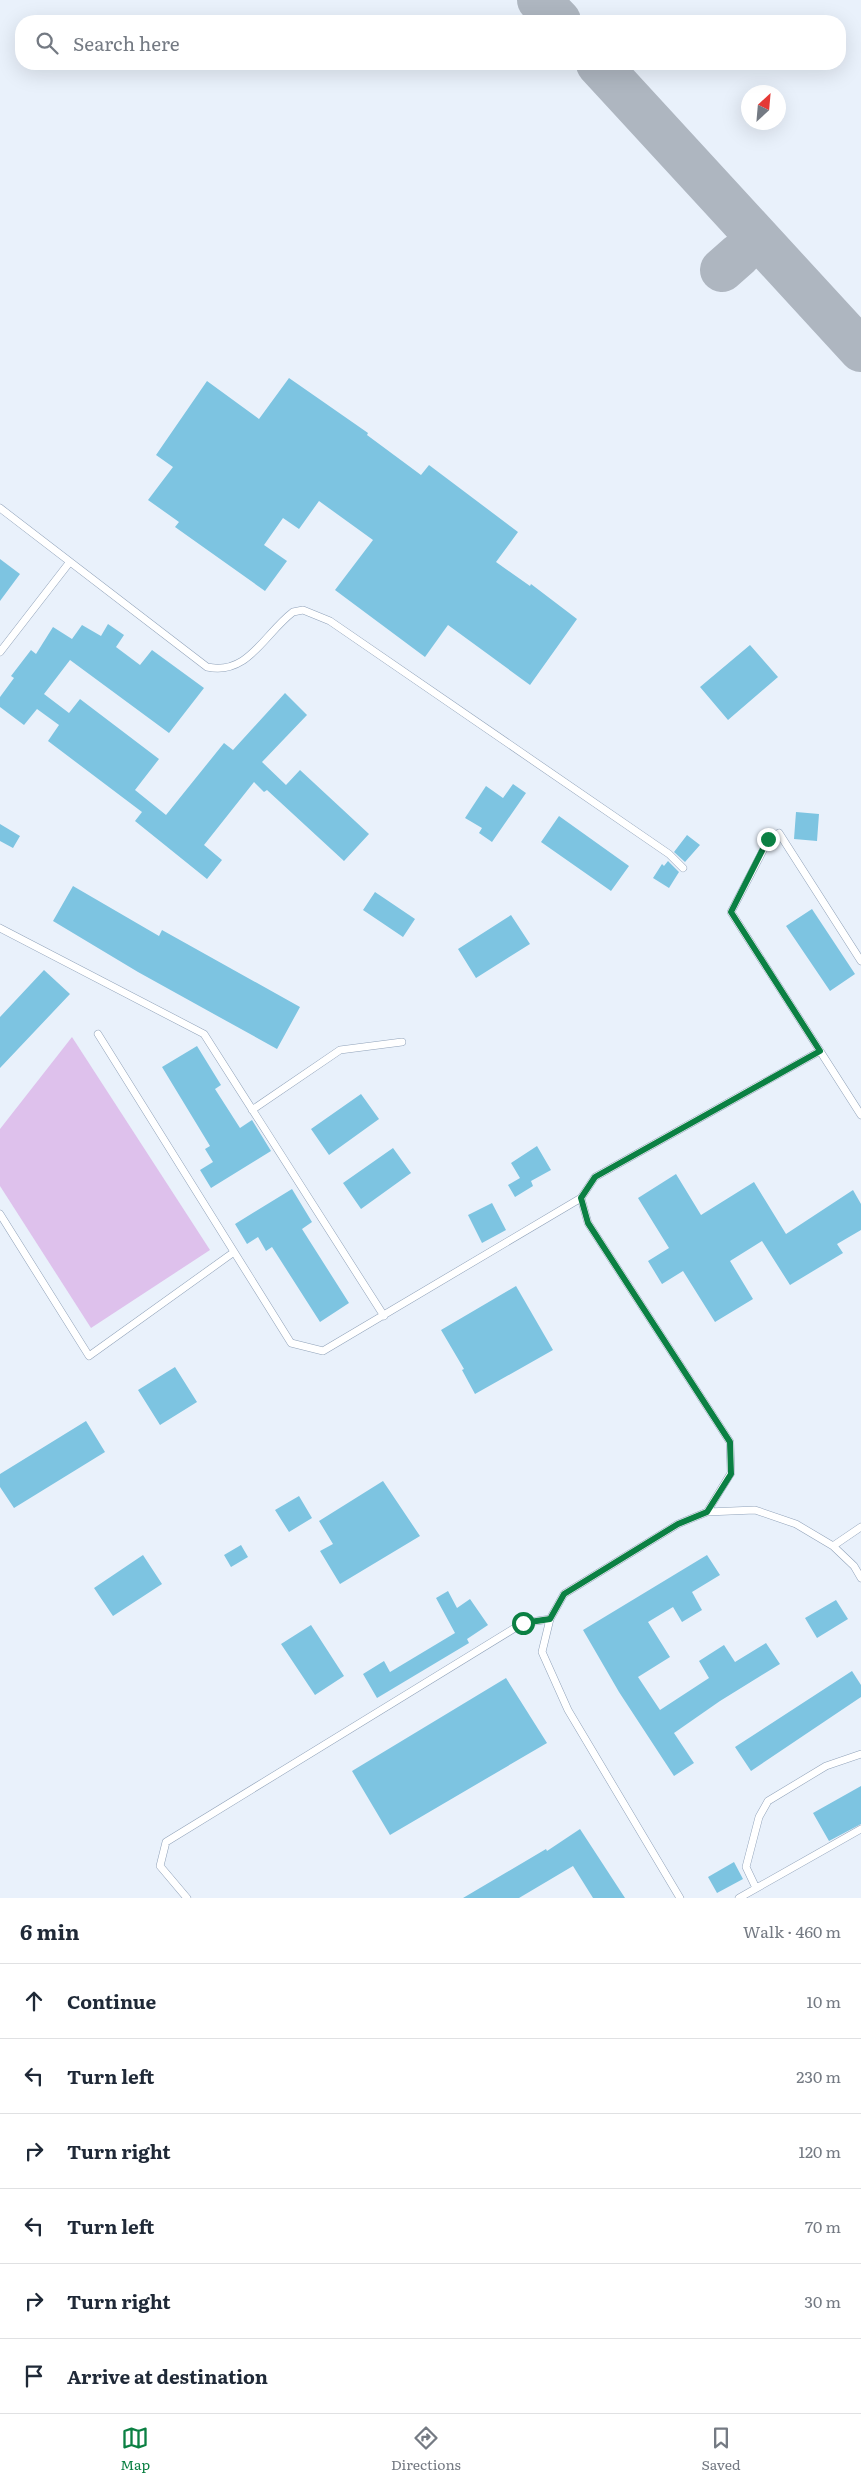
<!DOCTYPE html>
<html lang="en">
<head>
<meta charset="utf-8">
<style>
  :root { --surface:#fff; --page:#f2f2f3; --text:#1f2937; --muted:#747a83; --line:#e0e1e3; --accent:#0b8043 }
  body { margin:0; font-family:Literata,serif; background:var(--page); color:var(--text) }
  .compass { position:absolute; left:741px; top:85px; width:45px; height:45px; border-radius:50%; background:var(--surface); box-shadow:0 5px 20px #0002; rotate:26deg }
  .stop { position:absolute; width:15px; height:15px; margin:-11px; border:4px solid #0b8043; border-radius:50%; background:#fff }
  .stop.end { background:#0b8043; border-color:#fff; box-shadow:0 1px 5px #0008 }
  .list { margin:0; padding:0; list-style:none }
  h2 { display:flex; justify-content:space-between; align-items:center; height:65px; margin:0; padding:0 20px; font-size:21px }
  h2 small { font-size:16px; font-weight:400; color:var(--muted) }
  .list li { display:grid; grid-template-columns:32px 1fr auto; gap:15px; align-items:center; box-sizing:border-box; height:75px; padding:0 20px; border-top:1px solid var(--line) }
  .list b { display:block; font-size:19px; white-space:nowrap }
  .list em { font-size:16px; font-style:normal; color:var(--muted) }
  .icon { flex:none; width:28px; height:28px; fill:none; stroke:currentColor; stroke-width:2; stroke-linecap:round; stroke-linejoin:round }
  .map { position:relative; flex:none; width:861px; height:1898px; overflow:hidden }
  .search { position:absolute; background:var(--surface); box-shadow:0 5px 20px #0002; left:15px; right:15px; top:15px; height:55px; display:flex; align-items:center; gap:12px; box-sizing:border-box; padding:0 18px; border-radius:20px; color:var(--muted); font-size:19px }
  .sheet { height:515px; background:var(--surface) }
  nav { display:flex; justify-content:space-around; align-items:center; box-sizing:border-box; height:70px; border-top:1px solid var(--line); background:var(--surface); font-size:14px; color:var(--muted) }
  nav a { display:grid; justify-items:center; gap:2px }
  nav .on { color:var(--accent) }
  .map>svg:first-child { display:block }
  .green { fill:#dec1ec }
  .lines { fill:none; stroke-linecap:round; stroke-linejoin:round }
  .taxiway { stroke:#aeb6c0; stroke-width:44 }
  .building { fill:#7dc4e1 }
  .service-casing { stroke:#90a2b9; stroke-width:8 }
  .service { stroke:#fff; stroke-width:7 }
  .route { stroke:#0b8043; stroke-width:6 }
</style>
</head>
<body>
<div class="map">
<svg width="861" height="1898" viewBox="0 0 861 1898">
  <rect width="100%" height="100%" fill="#e9f1fb"/>
  <path class="green" d="M72,1037L210,1250L91,1328L0,1186V1129Z"/>
  <g class="lines">
    <path class="taxiway" d="M539,0L559,21
      M598,64L861,350
      M722,270L739,255"/>
  </g>
  <path class="building" d="M289,378L368,433L367,435L421,475L429,465L518,532L496,562L530,586L531,584L577,619L530,685L448,625L425,657L335,590L373,540L319,501L299,529L283,518L264,545L287,561L265,591L175,527L179,522L148,500L173,467L156,455L207,381L259,419Z
    M0,559L20,574L0,601Z
    M108,624L124,635L116,647L140,665L152,650L204,688L169,733L70,660L44,694L69,713L80,699L159,759L135,790L166,815L224,743L233,750L285,693L307,715L262,762L286,785L300,770L369,834L344,861L267,790L264,792L254,782L204,845L222,860L207,879L135,821L142,812L48,741L59,725L37,709L24,725L0,707V697L14,678L11,676L31,650L36,654L53,627L72,639L82,625L101,636Z
    M750,645L778,677L728,720L700,687Z
    M513,784L526,793L492,842L479,833L482,828L465,818L486,786L503,798Z
    M796,812L819,814L817,841L794,839Z
    M559,816L629,866L611,891L541,842Z
    M0,824L20,836L13,848L0,841Z
    M687,835L700,845L685,862L674,852Z
    M668,861L679,872L669,888L653,878L662,864L664,866Z
    M73,886L159,936L162,930L300,1007L277,1049L138,972L53,921Z
    M375,892L415,919L403,937L363,910Z
    M812,909L855,974L830,991L786,926Z
    M511,915L530,944L476,978L458,949Z
    M44,970L70,994L0,1068V1017Z
    M197,1046L221,1085L215,1089L240,1128L252,1120L271,1151L211,1188L200,1170L213,1162L205,1149L210,1146L162,1067Z
    M361,1094L379,1119L329,1155L311,1129Z
    M537,1146L551,1170L531,1181L533,1186L515,1197L508,1185L520,1178L511,1163Z
    M393,1148L411,1173L361,1209L343,1183Z
    M676,1174L701,1215L754,1182L786,1234L853,1190L861,1204V1230L837,1244L843,1253L790,1285L762,1241L730,1261L753,1299L715,1322L683,1271L662,1284L648,1261L669,1248L638,1198Z
    M292,1189L312,1222L302,1229L349,1303L320,1322L272,1247L266,1251L258,1237L247,1244L235,1224Z
    M492,1203L506,1230L482,1243L468,1215Z
    M516,1286L553,1350L475,1394L462,1370L464,1369L441,1330Z
    M175,1367L197,1402L160,1425L138,1390Z
    M86,1421L105,1452L14,1508L0,1487V1474Z
    M383,1481L420,1536L340,1584L320,1551L333,1544L319,1521Z
    M299,1496L312,1518L289,1532L275,1510Z
    M241,1545L248,1557L231,1567L224,1555Z
    M143,1555L162,1584L113,1616L94,1588Z
    M707,1555L720,1575L692,1592L702,1610L682,1622L673,1607L648,1622L670,1657L638,1677L660,1710L709,1678L699,1661L724,1645L735,1662L766,1643L780,1664L720,1701L674,1733L694,1763L674,1776L619,1692L583,1630Z
    M448,1591L457,1608L470,1599L488,1625L467,1639L469,1643L377,1698L363,1674L384,1661L390,1672L455,1633L436,1598Z
    M836,1600L848,1619L817,1638L805,1618Z
    M311,1625L344,1676L315,1695L281,1644Z
    M852,1671L861,1685V1697L751,1771L735,1747Z
    M506,1678L547,1743L390,1835L352,1771Z
    M861,1786V1824L829,1841L813,1813Z
    M580,1829L625,1898H593L573,1866L519,1898H463L546,1849L547,1851Z
    M734,1862L743,1879L717,1893L708,1877Z"/>
  <g class="lines">
    <defs>
      <path id="service" d="M0,508L207,667C248,676 264,634 293,612L303,610L330,621L669,854L683,868
        M0,652L69,563
        M0,928L204,1034L384,1316
        M861,961L779,833L769,839L731,912L861,1115
        M98,1034L291,1343L323,1351L581,1198L595,1177L820,1051
        M252,1110L340,1050L402,1042
        M581,1198L588,1223L730,1442L731,1473L707,1512L678,1524L564,1594L550,1619L542,1652L568,1710L680,1898
        M0,1214L89,1356L234,1252
        M707,1512L755,1510L796,1524L833,1546L861,1527
        M833,1546L854,1566L861,1578
        M756,1888L746,1867L759,1817L768,1801L826,1766L861,1754
        M187,1898L160,1866L166,1842L523,1623L550,1619
        M739,1898L861,1829"/>
    </defs>
    <use href="#service" class="service-casing"/>
    <use href="#service" class="service"/>
  </g>
  <g class="lines">
    <path class="route" d="M523,1623L550,1619L564,1594L678,1524L707,1512L731,1474L730,1442L588,1223L581,1198L595,1177L820,1051L731,912L768,839"/>
  </g>
</svg>
<svg class="compass" viewBox="-18 -18 36 36"><path d="M0-13l5 13h-10z" fill="#e53935"/><path d="M0 13l5-13h-10z" fill="#747a83"/></svg>
<div class="stop" style="left:523px;top:1623px"></div>
<div class="stop end" style="left:768px;top:839px"></div>
<div class="search"><svg class="icon" aria-label="search" viewBox="0 0 24 24"><circle cx="10" cy="10" r="6"/><path d="M15 15l6 6"/></svg>Search here</div>
</div>
<section class="sheet">
<h2>6 min<small>Walk · 460 m</small></h2>
<ul class="list">
<li><svg class="icon" aria-label="ahead" viewBox="0 0 24 24"><path d="M12 20V5M6 11l6-6 6 6"/></svg><div><b>Continue</b></div><em>10 m</em></li>
<li><svg class="icon" aria-label="left" viewBox="0 0 24 24"><path d="M17 20v-9H6M10 6l-5 5 5 5"/></svg><div><b>Turn left</b></div><em>230 m</em></li>
<li><svg class="icon" aria-label="right" viewBox="0 0 24 24"><path d="M7 20v-9h11M14 6l5 5-5 5"/></svg><div><b>Turn right</b></div><em>120 m</em></li>
<li><svg class="icon" aria-label="left" viewBox="0 0 24 24"><path d="M17 20v-9H6M10 6l-5 5 5 5"/></svg><div><b>Turn left</b></div><em>70 m</em></li>
<li><svg class="icon" aria-label="right" viewBox="0 0 24 24"><path d="M7 20v-9h11M14 6l5 5-5 5"/></svg><div><b>Turn right</b></div><em>30 m</em></li>
<li><svg class="icon" aria-label="arrive" viewBox="0 0 24 24"><path d="M6 21V4h12l-3 4 3 4H6"/></svg><div><b>Arrive at destination</b></div></li>
</ul>
</section>
<nav>
<a class="on"><svg class="icon" aria-label="map" viewBox="0 0 24 24"><path d="M3 6l6-2 6 2 6-2v14l-6 2-6-2-6 2zM9 4v14M15 6v14"/></svg>Map</a>
<a><svg class="icon" aria-label="directions" viewBox="0 0 24 24"><path d="M12 3l9 9-9 9-9-9zM9 14v-3h6M13 9l2 2-2 2"/></svg>Directions</a>
<a><svg class="icon" aria-label="saved" viewBox="0 0 24 24"><path d="M7 4h10v16l-5-4-5 4z"/></svg>Saved</a>
</nav>
</body>
</html>
